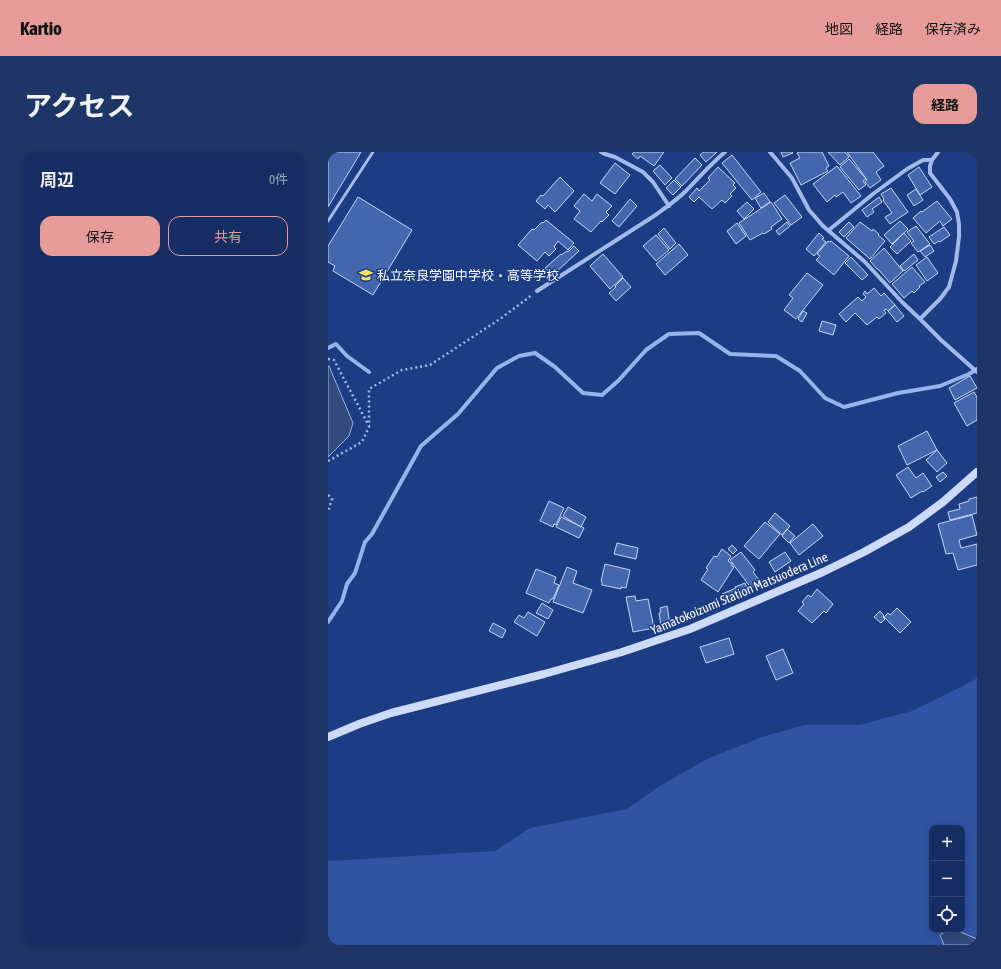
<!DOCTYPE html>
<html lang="ja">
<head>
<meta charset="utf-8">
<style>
  :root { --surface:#152d62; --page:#1e3568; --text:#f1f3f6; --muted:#9da8be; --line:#344977; --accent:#e69b98 }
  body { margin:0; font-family:"Asap Condensed","Noto Sans JP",sans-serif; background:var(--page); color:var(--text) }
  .controls { position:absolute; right:12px; bottom:12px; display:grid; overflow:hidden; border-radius:8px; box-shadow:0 2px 10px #0003 }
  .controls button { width:36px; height:36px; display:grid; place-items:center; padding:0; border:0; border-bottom:1px solid var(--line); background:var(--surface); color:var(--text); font:20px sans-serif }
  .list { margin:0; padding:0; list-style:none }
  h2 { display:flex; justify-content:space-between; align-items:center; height:52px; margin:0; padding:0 16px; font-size:17px }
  h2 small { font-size:13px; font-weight:400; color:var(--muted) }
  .actions { display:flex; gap:8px; padding:12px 16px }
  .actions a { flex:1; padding:9px 0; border:1px solid var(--accent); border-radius:12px; text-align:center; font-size:14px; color:var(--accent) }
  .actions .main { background:var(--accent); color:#111 }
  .icon { flex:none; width:22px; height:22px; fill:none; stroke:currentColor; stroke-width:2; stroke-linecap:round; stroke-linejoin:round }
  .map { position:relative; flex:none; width:649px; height:793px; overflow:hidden; border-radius:12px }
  header { display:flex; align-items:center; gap:24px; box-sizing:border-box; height:56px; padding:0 20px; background:var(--accent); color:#111 }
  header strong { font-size:19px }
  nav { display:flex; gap:22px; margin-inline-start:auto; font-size:14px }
  .intro { display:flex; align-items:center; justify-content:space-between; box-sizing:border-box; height:96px; padding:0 24px }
  h1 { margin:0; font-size:28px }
  .button { padding:10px 18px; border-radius:12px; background:var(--accent); color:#111; font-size:14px; font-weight:700 }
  main { display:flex; gap:24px; padding:0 24px }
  aside { flex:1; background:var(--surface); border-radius:12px; box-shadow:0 2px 10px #0003 }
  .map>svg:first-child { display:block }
  .green { fill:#3054a1; fill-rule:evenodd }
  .water { fill:#324a7e; stroke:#95b3ec }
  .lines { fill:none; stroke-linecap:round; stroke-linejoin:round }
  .stream { stroke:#95b3ec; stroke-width:4 }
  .building { fill:#4466ac; stroke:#c6d7f7 }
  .path { stroke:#a2baea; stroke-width:2.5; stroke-dasharray:2 3; stroke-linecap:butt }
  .lane { stroke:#a2baea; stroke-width:3 }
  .street { stroke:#a2baea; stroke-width:4 }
  .secondary { stroke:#cddaf8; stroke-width:8 }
  .labels { text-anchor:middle; stroke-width:3; stroke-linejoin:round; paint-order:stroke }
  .poi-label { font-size:13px; fill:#fff; stroke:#1c3c83; text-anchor:start }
  .street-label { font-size:13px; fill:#fff; stroke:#1c3c83 }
</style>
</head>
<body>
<header>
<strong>Kartio</strong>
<nav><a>地図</a><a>経路</a><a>保存済み</a></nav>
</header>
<div class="intro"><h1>アクセス</h1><a class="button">経路</a></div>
<main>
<aside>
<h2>周辺<small>0件</small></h2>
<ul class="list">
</ul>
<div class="actions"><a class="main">保存</a><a>共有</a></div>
</aside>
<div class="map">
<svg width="649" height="793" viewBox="0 0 649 793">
  <rect width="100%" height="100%" fill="#1c3c83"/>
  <path class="green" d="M649,526V793H0V709L167,699L202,676L299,657L330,635L379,607L434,585L476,573H531L584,559L635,534ZM604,676H634V778H604Z"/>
  <path class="water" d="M0,214H1L25,271L21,284L0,305Z
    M620,778H628L649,787V793H616L612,783Z"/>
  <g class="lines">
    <path class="stream" d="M0,196L8,192L19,204L41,220
      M0,470L14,449L19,432L27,421L37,390L44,382L93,294L130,262L169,216L191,204L207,201L227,215L255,241L274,243L290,229L318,198L341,182L371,181L402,202L448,204L472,219L497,246L516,255L570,241L612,234L641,222L649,217"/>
  </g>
  <path class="building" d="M0,0H33L0,55Z
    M306,0H336L326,14L312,4L310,7L304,2Z
    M376,0H389L378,10L372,3Z
    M453,0H464L465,1L455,5Z
    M471,0H494L501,14L498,16L500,19L473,33L462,11L472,6L469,1Z
    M500,0H517L521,5L512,13Z
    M519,0H545L556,14L548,20L553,28L542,36L537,30L539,28Z
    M404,3L433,40L424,48L394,11Z
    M367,6L374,13L354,34L347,27Z
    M521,7L538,27L535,29L538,33L531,38L512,15Z
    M287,11L302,23L287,42L272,31Z
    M332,13L344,26L337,33L325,19Z
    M509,14L533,44L523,51L515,40L508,45L507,43L499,50L485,32Z
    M390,15L407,31L405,33L408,36L402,42L404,44L397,51L394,48L384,57L371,45L366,50L361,45L369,36L371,39L382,28L380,26Z
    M591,15L604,35L592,43L580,23Z
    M232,25L246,39L227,60L220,53L217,57L208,49L213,43L215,44Z
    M346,28L353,35L345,43L338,36Z
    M563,36L580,60L562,72L557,65L564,61L555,48L556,47L553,42Z
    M588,37L595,48L586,54L579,43Z
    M436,41L442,50L433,56L427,46Z
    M256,42L264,49L269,42L284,54L278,60L281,63L274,70L273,69L263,80L246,67L252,59L246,54Z
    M457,43L474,65L463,73L446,51Z
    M30,45L84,78L45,143L5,119L7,114L0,110V94Z
    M551,45L554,50L544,57L546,60L539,65L534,58Z
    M302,47L309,54L291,75L284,69Z
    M609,49L624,67L615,74L612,69L598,81L585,66L593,59L594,60Z
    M419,50L426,57L416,67L409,59Z
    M443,50L454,67L443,75L444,77L436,82L435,81L422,88L411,71Z
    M218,68L246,91L240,98L230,89L226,95L228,97L221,104L217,100L209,109L190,93L204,77L206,78L214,70L215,71Z
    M572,69L580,77L564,92L556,83Z
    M459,70L462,74L451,83L448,79Z
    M521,70L526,75L516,85L511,80Z
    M532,70L544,79L545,77L551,82L550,83L557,89L542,107L518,86Z
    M409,71L418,84L408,92L399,79Z
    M588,74L602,92L590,100L583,91L586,89L579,80Z
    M616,75L622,83L612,90L611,89L606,92L601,85Z
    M336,76L348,91L342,97L330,82Z
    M491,81L496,86L494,87L498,90L486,104L478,97Z
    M576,81L583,89L569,102L562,95Z
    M328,83L341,98L328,109L315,94Z
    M500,89L502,90L503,89L521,104L506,123L488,108L492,104L489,102Z
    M351,92L360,103L337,123L328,112Z
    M602,93L606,99L597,105L592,99Z
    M246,94L251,99L227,121L226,120L223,123L217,116L233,102V103L239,99L240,100Z
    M556,96L575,119L562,131L550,117H549L542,109Z
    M275,102L295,125L282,137L262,114Z
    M586,102L590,108L576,119L572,114Z
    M523,105L540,123L534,128L517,111Z
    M599,105L610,121L599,129L588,113Z
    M584,115L597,130L591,134L592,135L586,141L584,139L576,146L564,132Z
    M479,121L495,133L468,167L456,158L465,146L461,143Z
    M295,126L303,135L288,149L281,141L288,135L287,134Z
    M546,136L553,144L556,141L567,153L560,159L558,157L556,158L558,161L551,167L549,165L539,173L527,161L518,170L511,162L530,145L534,149L538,145L535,142L537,139L539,142Z
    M567,153L576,164L569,170L560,159Z
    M475,159L479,161L474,170L470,167Z
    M494,169L508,173L505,183L491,179Z
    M642,224L649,236L627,248L621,236Z
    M646,240L649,245V268L639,274L626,251Z
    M599,279L609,298L579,313L570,294Z
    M609,298L619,311L609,320L598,308Z
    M580,315L588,326L595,321L604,334L595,340L594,339L583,346L568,323Z
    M615,320L619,324L612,330L608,325Z
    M649,345V361L622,368L620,360L632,357L631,352L641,349V347Z
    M221,349L236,356L228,373L226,372L225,375L212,369Z
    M240,355L258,365L253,375L235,364Z
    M447,361L462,374L454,383L440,370Z
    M644,363L649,383L631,388L633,396L649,392V413L630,418L625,401L618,402L610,372Z
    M233,365L256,376L251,386L228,375Z
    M437,370L452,382L431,407L416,394Z
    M485,372L495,384L471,403L462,391Z
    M459,377L467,384L461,391L454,384Z
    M289,391L310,396L308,407L286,402Z
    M404,393L409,398L405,402L400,397Z
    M394,397L403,404L400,409L404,412V414L406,415L390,440L373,428L380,417L378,416L386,404L389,405Z
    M413,400L427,418L425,420L432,429L423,436L402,408Z
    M457,400L463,409L447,420L441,410Z
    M277,412L302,418L298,436L293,435V437L274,433V430L273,429Z
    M239,415L249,419L245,431L264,438L255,461L225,450Z
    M208,417L228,425L226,431L231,433L225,447H223L221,451L198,441Z
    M417,431L420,439L414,442V443L397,450L394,442L408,436L407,435Z
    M489,437L505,452L498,461L496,459L484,471L470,459L476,452L474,450L480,443L483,445Z
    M307,444L308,449L320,447L326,476L305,480L298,445Z
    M214,451L225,458L220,467L208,461Z
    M339,454L342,472L333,474L331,461L333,460L332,456Z
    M569,456L583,470L572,481L556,465L560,461L562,463Z
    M552,459L556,464L555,465L557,467L553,471L546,465Z
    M200,460L217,470L209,484L186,470L191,463L196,466Z
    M165,471L178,478L174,486L161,479Z
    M401,486L406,502L378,511L372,495Z
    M455,497L465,521L448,528L438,504Z"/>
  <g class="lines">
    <path class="path" d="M0,207L6,208L41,274
      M0,309L34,290L41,275V237L74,218L102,213L172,167L204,143
      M0,343L4,347L0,359"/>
    <path class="lane" d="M0,69L45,0"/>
    <path class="street" d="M273,0L277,2L287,5L315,20L325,30L341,54
      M442,0L464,26L481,58L495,74L537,110L574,150L592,167L613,188L649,220
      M501,78L545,42L579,17L595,8H604
      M209,139L326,64C337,56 349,48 359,38C371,25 383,12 397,0
      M592,167L612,147L621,135L628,109L631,85V72L629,60L622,47L602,21V14L604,8L610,0"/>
    <path class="secondary" d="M0,585L31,572L63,561L216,522L294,500L362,477L495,420L536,400L581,375L615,350L649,320"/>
  </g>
  <defs>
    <symbol id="school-bare" viewBox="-9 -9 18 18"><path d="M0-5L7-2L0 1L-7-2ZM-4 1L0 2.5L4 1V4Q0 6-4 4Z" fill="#fae160" stroke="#1c3c83" stroke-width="2.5" paint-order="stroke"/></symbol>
  </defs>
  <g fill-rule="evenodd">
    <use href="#school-bare" x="28" y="113" width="20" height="20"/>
  </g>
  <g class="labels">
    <g class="poi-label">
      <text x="49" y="128">私立奈良学園中学校・高等学校</text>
    </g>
    <g class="street-label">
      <text transform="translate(411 441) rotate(-23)" y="5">Yamatokoizumi Station Matsuodera Line</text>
    </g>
  </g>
</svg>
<div class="controls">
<button>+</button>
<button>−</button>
<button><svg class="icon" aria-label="locate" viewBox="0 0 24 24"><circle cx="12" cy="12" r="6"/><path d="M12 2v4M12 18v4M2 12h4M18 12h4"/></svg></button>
</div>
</div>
</main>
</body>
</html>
